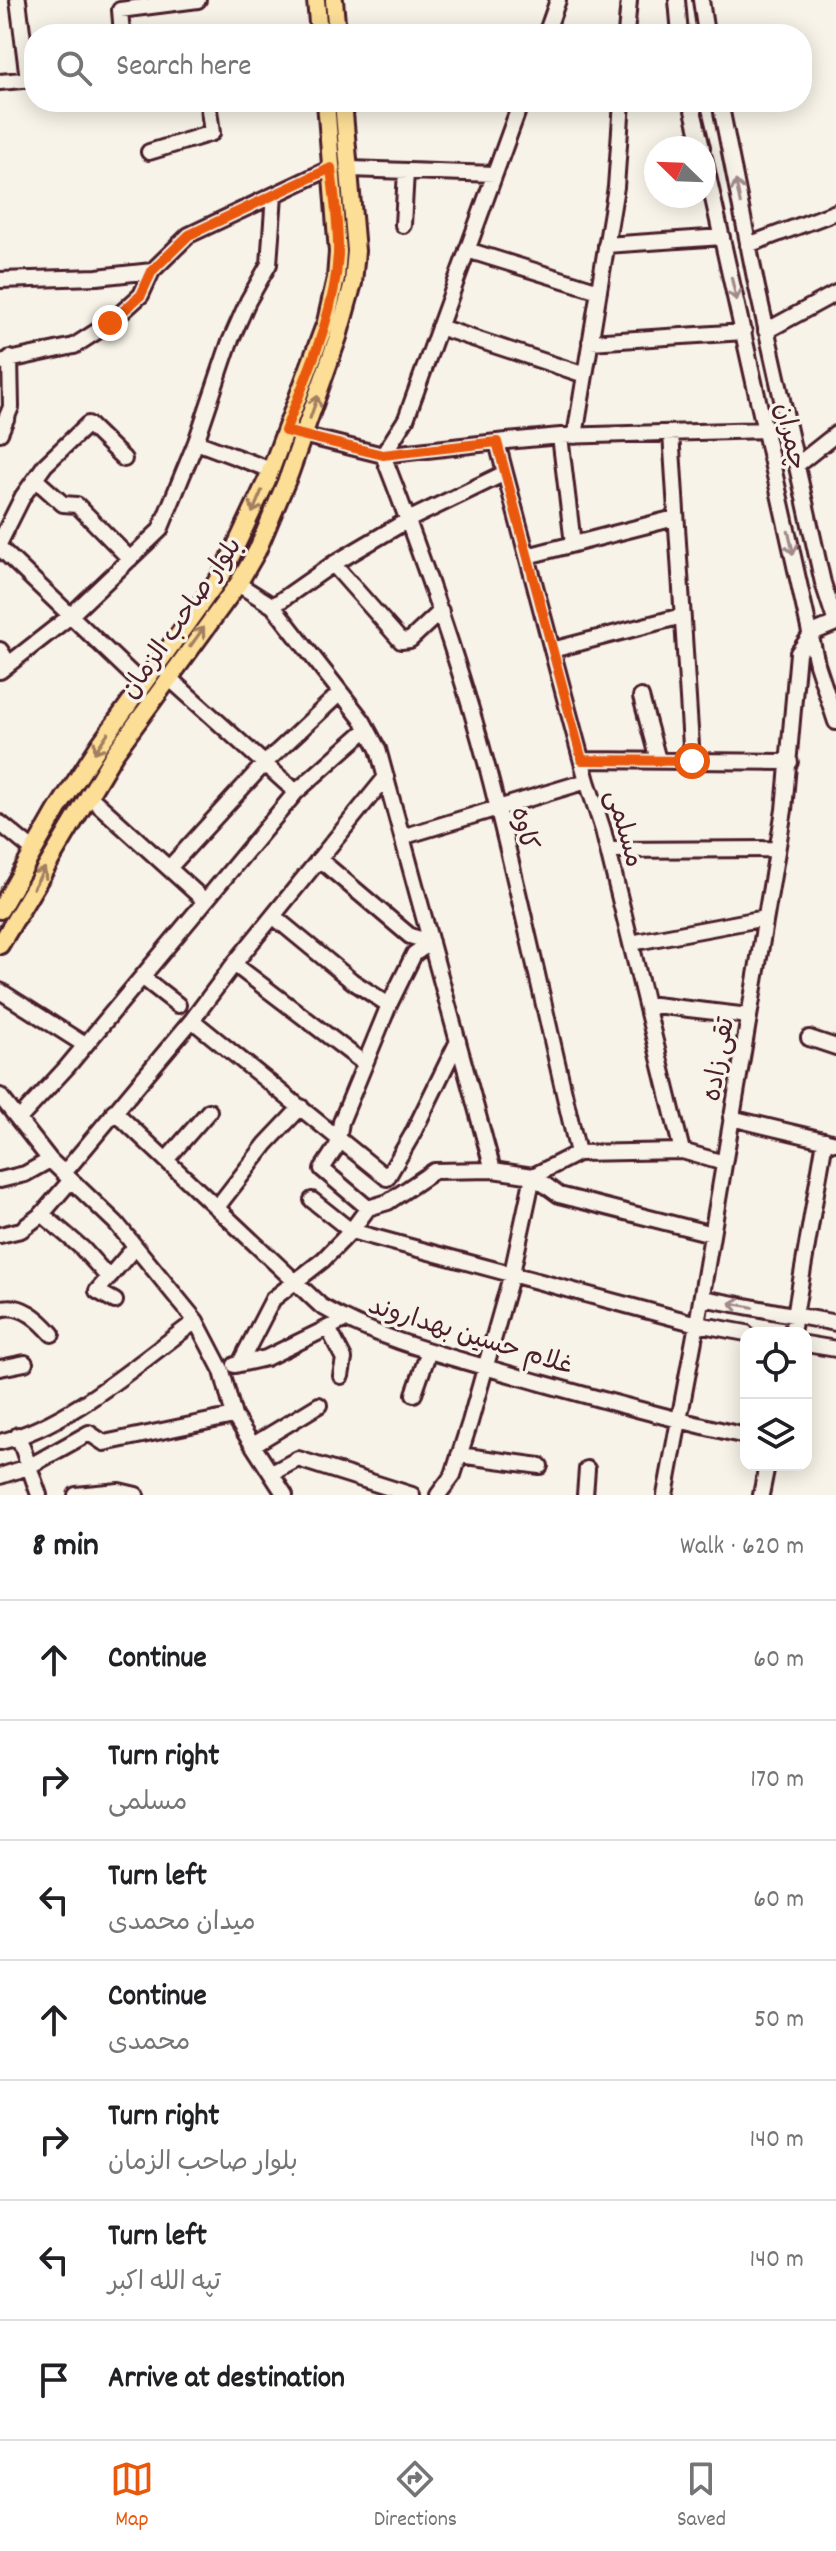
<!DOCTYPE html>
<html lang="en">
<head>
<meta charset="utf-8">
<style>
  :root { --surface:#fff; --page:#f6f6f6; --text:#202124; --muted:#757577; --line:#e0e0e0; --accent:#ea580c }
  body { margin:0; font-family:Dekko,"Playpen Sans Arabic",sans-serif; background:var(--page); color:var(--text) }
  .controls { position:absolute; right:24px; bottom:24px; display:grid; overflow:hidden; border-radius:16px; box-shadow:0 4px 20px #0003 }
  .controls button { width:72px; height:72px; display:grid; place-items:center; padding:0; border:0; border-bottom:2px solid var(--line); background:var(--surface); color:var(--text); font:40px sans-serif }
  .compass { position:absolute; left:644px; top:136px; width:72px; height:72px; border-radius:50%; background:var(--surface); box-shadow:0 4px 20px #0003; rotate:293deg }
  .stop { position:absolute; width:24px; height:24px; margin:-18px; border:6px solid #ea580c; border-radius:50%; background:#fff }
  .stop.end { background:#ea580c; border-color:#fff; box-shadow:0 2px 8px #0008 }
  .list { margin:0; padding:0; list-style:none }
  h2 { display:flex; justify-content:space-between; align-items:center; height:104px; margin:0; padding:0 32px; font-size:34px }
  h2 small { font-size:26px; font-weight:400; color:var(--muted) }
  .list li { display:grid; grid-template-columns:52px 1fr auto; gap:24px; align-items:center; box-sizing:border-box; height:120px; padding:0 32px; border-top:2px solid var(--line) }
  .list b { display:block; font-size:30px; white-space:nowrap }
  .list p { margin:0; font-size:26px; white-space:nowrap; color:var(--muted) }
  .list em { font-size:26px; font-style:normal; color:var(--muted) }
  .icon { flex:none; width:44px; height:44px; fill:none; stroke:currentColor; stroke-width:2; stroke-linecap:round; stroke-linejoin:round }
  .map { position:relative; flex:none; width:836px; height:1495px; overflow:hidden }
  .search { position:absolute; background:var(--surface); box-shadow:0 4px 20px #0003; left:24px; right:24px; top:24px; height:88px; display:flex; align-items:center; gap:20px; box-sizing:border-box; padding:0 28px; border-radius:32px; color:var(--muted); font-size:30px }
  .sheet { height:944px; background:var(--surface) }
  nav { display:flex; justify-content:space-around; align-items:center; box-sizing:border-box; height:112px; border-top:2px solid var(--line); background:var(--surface); font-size:22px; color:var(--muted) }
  nav a { display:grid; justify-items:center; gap:4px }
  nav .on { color:var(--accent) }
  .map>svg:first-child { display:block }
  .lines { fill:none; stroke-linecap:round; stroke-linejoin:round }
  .minor-casing { stroke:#4a1f2b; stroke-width:20 }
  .major-casing { stroke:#4a1f2b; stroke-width:22 }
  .minor { stroke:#f7f3e8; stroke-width:14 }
  .major { stroke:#fcde96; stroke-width:16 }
  .oneway { stroke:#a0898a }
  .oneway2 { stroke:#a37e60 }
  .route { stroke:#ea580c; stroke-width:10 }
  .labels { text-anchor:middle; stroke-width:7; stroke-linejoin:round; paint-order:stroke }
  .street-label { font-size:26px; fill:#4a1f2b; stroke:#f7f3e8 }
</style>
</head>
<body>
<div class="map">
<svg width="836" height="1495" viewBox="0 0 836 1495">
  <rect width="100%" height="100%" fill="#f7f3e8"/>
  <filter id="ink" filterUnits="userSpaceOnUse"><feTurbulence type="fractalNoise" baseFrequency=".0125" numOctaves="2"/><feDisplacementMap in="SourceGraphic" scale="16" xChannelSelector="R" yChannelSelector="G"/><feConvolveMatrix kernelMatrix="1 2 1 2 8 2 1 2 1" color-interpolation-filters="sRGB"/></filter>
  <g filter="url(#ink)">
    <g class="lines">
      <defs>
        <path id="minor" d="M18,0L28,79
          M677,0L680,34
          M701,0L706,34
          M122,34L120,10L198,0
          M546,34L558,0
          M626,34L629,0
          M0,82L34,79
          M691,102L702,148
          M720,102L756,283L823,583L836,623
          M149,152L212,133L208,102
          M704,158L817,664L836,722
          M350,169L495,174
          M403,225L406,171
          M606,245L722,237
          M748,245L836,212
          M467,250L599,291
          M0,280L97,277L152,271
          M439,327L585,375
          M766,331L836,293
          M590,342L744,332
          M0,362L74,346L110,323L141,295L152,271L189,235L331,168
          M0,433L11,407L10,358
          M294,433L383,455L406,419L521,102
          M671,433L692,761
          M560,436L573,544
          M575,436L616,187L622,102
          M196,442L271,470
          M497,442L560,436L766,430
          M797,465L836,434
          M505,473L587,781L603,830L682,1151
          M35,479L63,504L77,505L130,559
          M0,542L23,496L45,465L88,424L124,459
          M0,548L142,684
          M527,556L675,518
          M333,564L401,641L410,640L441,611
          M238,584L273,606L333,564L408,520L505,473L497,442L383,455C423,558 460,663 488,770C521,897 548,1026 578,1153
          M273,606L363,721L378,749L493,1170
          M0,650L9,664
          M552,650L682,616
          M0,671L69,617L160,530L196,442L229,344L248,301L269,264L274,195
          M168,677L296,792
          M641,697L658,760
          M582,760L790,762
          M88,795L205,901
          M0,823L34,851
          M402,837L587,781
          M608,850L777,849
          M319,859L410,936L431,942
          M169,868L264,764L340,693
          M273,916L352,981L389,1005
          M631,943L765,918
          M234,964L365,1064
          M142,977L178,1005
          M0,991L85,1045
          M646,1004L749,1016
          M192,1020L387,1178L412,1135L458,1041
          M809,1038L836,1047
          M0,1096L50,1160L116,1223L196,1321L222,1371L234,1416L285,1495
          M114,1111L321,1306C380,1341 451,1357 516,1376C592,1397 669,1419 746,1436
          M731,1118L836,1143
          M19,1119L67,1067L296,792L367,729
          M167,1159L209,1111
          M64,1173L192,1020L234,964L386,777
          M533,1176L559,1195L712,1234
          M0,1180L25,1174L50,1160
          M71,1180L42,1214L82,1248L109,1278
          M312,1200L351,1231L697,1324L746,1333
          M218,1206L266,1144L301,1107
          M368,1208L322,1169L337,1146L341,1122L389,1005L414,954L431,942
          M0,1235L21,1230L42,1214
          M702,1298L836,1323
          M115,1301L97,1291L135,1247
          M0,1309C20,1302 40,1320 52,1334
          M328,1328L344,1359L341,1376
          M792,1333L825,1140
          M806,1344L836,1349
          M240,1363L273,1299L323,1260L351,1231L368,1208L388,1202L434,1171L493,1170L533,1176L578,1153L682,1151L724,1163
          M235,1365L266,1358L344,1320
          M0,1368L25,1363
          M414,1394L429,1351
          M18,1435L39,1495
          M0,1442C70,1425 138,1363 196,1321
          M253,1445L319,1405
          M459,1455L540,1466
          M272,1473L298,1459L412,1495
          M0,1476L28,1467L89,1433L104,1443L234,1416
          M76,1495L119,1491L136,1495
          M438,1495L453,1475L470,1422L512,1273L533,1176
          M585,1495L587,1469
          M665,1495L697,1324L784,810L798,653L812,633L836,623
          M761,1495L767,1465"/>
        <path id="major" d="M316,0L319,34
          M334,0L337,34
          M0,910L57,810L100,744L223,573L267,480L326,322L336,278L338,252L326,102
          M0,945L114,754L238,584L257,551L289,475L338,337L353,283L356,251L343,102"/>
      </defs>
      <use href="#minor" class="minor-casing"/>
      <use href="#major" class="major-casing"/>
      <use href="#minor" class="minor"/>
      <use href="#major" class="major"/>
    </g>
    <defs><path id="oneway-shaft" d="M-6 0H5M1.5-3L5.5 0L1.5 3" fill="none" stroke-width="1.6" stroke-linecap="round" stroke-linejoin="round" transform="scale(2)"/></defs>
    <g class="oneway">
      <use href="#oneway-shaft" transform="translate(738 192) rotate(-101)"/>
      <use href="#oneway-shaft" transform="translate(734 289) rotate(77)"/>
      <use href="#oneway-shaft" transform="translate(791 543) rotate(77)"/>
      <use href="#oneway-shaft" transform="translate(741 1305) rotate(-169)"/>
    </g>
    <g class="oneway2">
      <use href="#oneway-shaft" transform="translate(314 407) rotate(-71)"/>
      <use href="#oneway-shaft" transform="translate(257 502) rotate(113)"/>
      <use href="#oneway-shaft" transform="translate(197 637) rotate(-54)"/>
      <use href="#oneway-shaft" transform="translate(101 743) rotate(124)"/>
      <use href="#oneway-shaft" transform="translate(39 878) rotate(-60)"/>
    </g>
  </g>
  <g class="lines" filter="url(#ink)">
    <path class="route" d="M110,323L141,295L152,271L189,235L331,168C334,196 339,226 338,254C335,316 306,375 285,431L383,455L497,442L582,760L692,761"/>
  </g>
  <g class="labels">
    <g class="street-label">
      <text transform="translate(792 436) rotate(77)" y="9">چمران</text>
      <text transform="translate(180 617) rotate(-55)" y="9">بلوار صاحب الزمان</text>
      <text transform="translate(526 828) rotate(77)" y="9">کاوه</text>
      <text transform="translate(626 828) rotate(74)" y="9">مسلمی</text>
      <text transform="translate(717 1059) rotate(-80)" y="9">تقی زاده</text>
      <text transform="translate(471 1334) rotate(17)" y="9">غلام حسین بهداروند</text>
    </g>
  </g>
</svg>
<div class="controls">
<button><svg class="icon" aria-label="locate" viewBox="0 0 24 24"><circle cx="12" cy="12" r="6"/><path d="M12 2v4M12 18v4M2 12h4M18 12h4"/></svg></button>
<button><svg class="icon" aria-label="layers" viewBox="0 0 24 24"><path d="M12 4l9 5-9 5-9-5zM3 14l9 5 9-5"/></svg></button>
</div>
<svg class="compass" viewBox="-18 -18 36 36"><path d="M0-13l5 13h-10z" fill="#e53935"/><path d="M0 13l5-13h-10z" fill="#757577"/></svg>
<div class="stop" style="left:692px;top:761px"></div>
<div class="stop end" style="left:110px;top:323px"></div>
<div class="search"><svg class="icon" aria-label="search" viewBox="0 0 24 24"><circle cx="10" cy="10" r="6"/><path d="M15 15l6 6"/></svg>Search here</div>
</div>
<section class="sheet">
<h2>8 min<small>Walk · 620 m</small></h2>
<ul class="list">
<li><svg class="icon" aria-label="ahead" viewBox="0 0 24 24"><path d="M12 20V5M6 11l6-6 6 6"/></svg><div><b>Continue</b></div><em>60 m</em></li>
<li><svg class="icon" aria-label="right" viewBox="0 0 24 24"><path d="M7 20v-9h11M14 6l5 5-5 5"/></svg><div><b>Turn right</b><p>مسلمی</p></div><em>170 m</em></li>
<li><svg class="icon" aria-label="left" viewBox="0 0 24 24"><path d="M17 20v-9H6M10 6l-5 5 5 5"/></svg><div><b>Turn left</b><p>میدان محمدی</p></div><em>60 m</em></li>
<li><svg class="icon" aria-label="ahead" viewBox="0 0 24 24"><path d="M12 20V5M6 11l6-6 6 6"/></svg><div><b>Continue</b><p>محمدی</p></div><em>50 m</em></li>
<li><svg class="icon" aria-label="right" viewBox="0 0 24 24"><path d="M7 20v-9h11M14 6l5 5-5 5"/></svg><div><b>Turn right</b><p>بلوار صاحب الزمان</p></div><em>140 m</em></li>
<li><svg class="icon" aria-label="left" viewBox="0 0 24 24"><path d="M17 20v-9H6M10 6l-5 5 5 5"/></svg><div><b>Turn left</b><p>تپه الله اکبر</p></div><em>140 m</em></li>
<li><svg class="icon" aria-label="arrive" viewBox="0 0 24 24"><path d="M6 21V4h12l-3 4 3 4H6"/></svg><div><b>Arrive at destination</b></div></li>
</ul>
</section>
<nav>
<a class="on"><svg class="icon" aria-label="map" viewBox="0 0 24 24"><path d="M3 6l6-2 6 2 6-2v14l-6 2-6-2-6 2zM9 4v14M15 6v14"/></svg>Map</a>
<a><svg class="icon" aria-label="directions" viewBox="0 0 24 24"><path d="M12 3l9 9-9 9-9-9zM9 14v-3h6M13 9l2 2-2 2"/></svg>Directions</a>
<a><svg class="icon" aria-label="saved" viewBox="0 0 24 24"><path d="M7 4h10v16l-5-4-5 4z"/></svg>Saved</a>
</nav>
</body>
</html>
